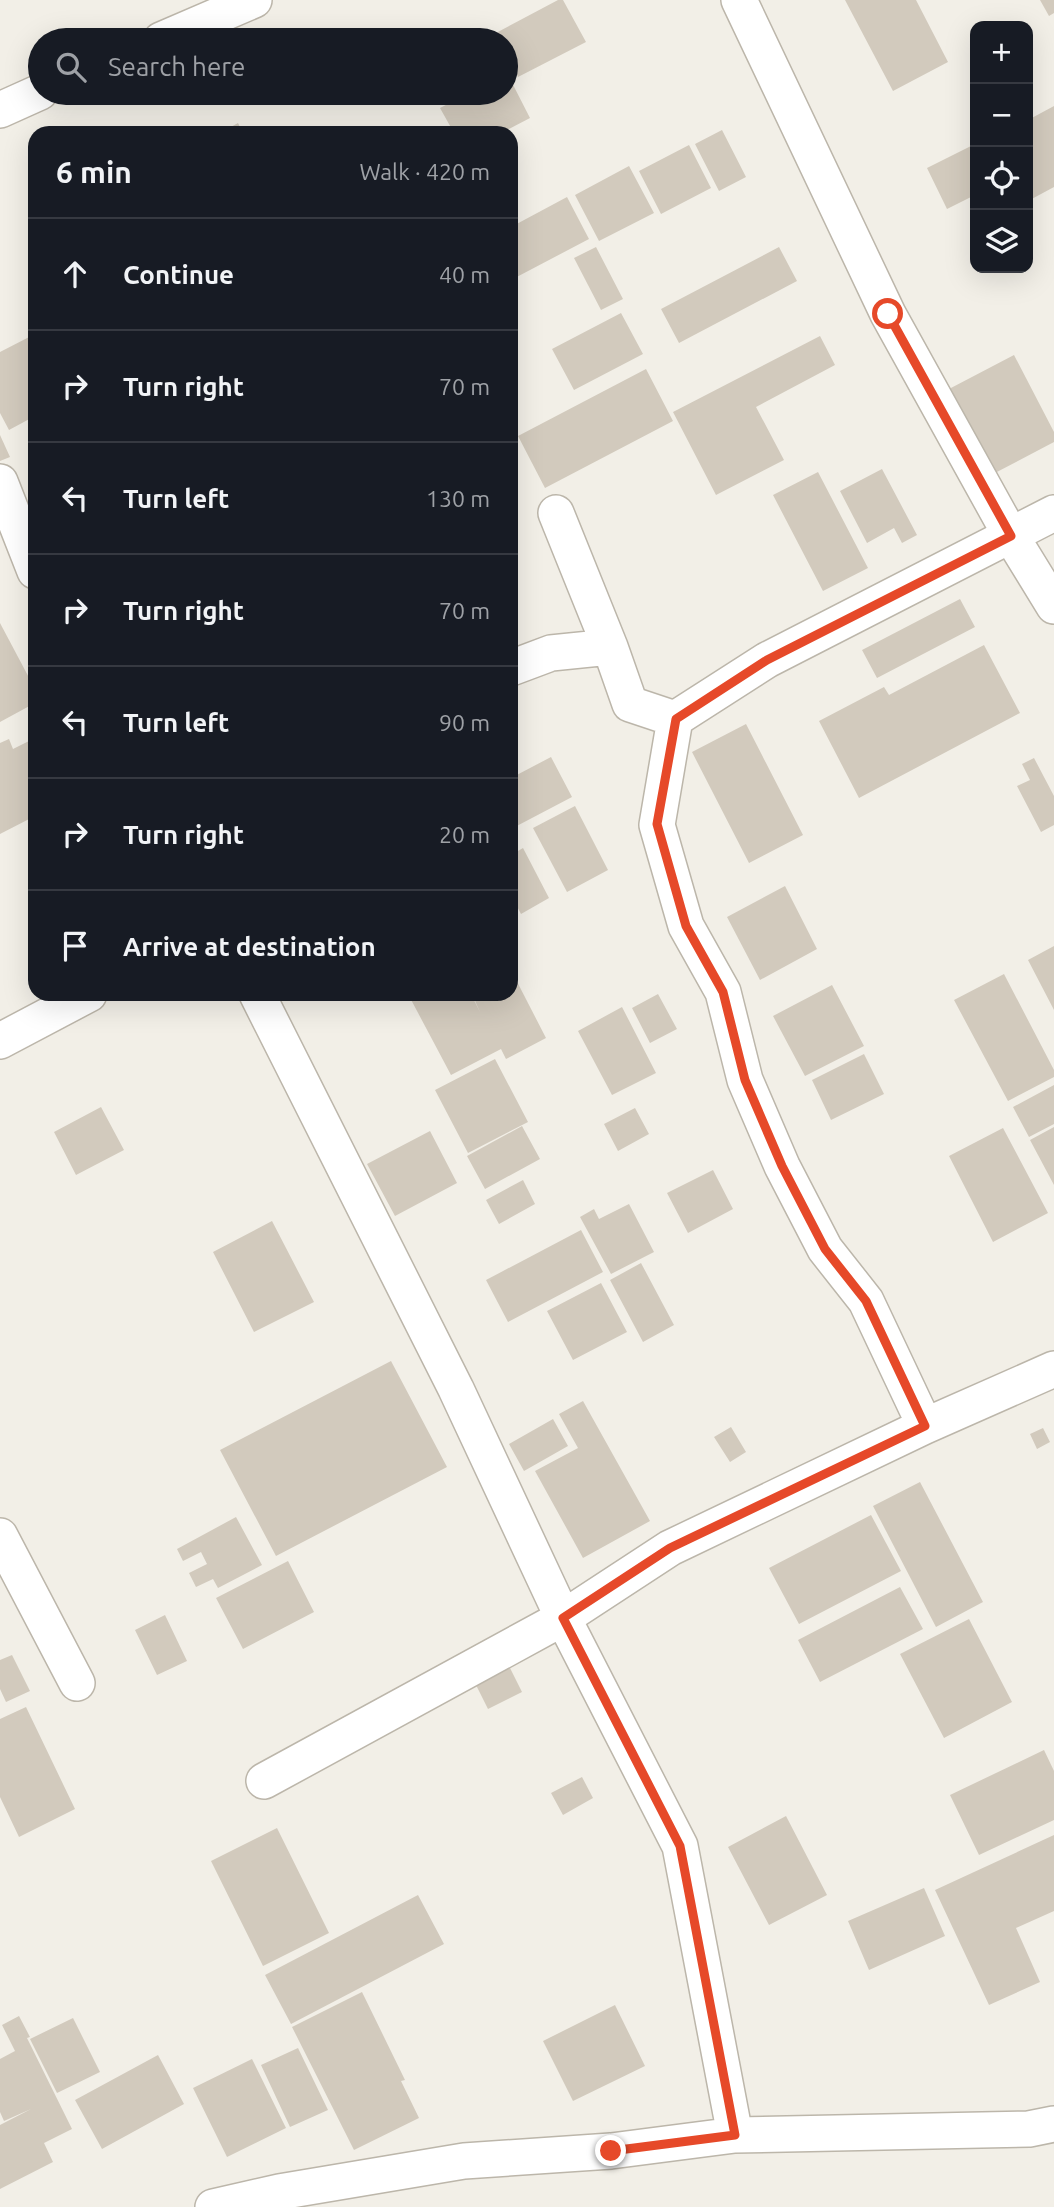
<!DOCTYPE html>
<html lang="en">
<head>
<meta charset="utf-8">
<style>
  :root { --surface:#171b24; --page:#20242c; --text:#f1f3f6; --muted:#9ea1a6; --line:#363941 }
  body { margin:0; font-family:Ubuntu,sans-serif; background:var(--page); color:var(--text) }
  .controls { position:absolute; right:21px; top:21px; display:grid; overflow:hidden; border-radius:14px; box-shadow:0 7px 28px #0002 }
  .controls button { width:63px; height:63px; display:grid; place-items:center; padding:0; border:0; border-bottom:2px solid var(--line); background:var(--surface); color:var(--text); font:35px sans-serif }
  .stop { position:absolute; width:21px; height:21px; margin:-16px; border:5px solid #e64929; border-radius:50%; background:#fff }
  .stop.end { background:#e64929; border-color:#fff; box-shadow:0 2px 7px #0008 }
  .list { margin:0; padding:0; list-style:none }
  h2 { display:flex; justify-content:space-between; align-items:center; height:91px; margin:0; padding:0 28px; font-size:30px }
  h2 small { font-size:23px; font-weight:400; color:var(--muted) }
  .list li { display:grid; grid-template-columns:46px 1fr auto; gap:21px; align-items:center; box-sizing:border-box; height:112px; padding:0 28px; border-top:2px solid var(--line) }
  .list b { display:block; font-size:26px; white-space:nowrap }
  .list em { font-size:23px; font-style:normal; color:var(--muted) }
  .icon { flex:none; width:38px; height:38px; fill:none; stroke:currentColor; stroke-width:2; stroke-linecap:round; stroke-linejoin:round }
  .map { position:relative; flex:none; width:1054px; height:2207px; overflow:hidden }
  .search { position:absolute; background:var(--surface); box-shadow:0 7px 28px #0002; left:28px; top:28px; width:490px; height:77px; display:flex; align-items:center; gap:18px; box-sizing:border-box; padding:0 24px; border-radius:38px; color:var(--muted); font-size:26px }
  .panel { position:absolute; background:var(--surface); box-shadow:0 7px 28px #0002; left:28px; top:126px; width:490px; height:875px; border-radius:21px }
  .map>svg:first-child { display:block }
  .building { fill:#d2cabd }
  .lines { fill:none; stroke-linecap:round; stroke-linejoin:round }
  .minor-casing { stroke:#bcb6aa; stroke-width:38 }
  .minor { stroke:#fff; stroke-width:35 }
  .route { stroke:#e64929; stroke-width:9 }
</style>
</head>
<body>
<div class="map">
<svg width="1054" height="2207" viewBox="0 0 1054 2207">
  <rect width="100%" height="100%" fill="#f2efe7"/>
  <path class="building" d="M558,0H563L586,42L518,77L506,52V40H500L496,33Z
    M845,0H916L948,62L893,91Z
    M1040,0H1054V13L1049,16Z
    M506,71L530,118L501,133H454L440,108L469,93H506Z
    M1054,106V187L1028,201V120Z
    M238,123L243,133H220Z
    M722,130L746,177L719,191L695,144Z
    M975,144V195L947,209L927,168Z
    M689,145L711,188L661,214L639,171Z
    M629,166L654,213L599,241L575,195Z
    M567,197L589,239L511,280V227Z
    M596,247L623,299L601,310L574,258Z
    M779,247L797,281L679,343L661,309Z
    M621,313L643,354L574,390L552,349Z
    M35,334V416L9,430L0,413V352Z
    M820,336L835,365L756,407L784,460L716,495L673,412Z
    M1014,355L1054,432V442L993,474L949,389Z
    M646,369L673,421L545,488L518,436Z
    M0,435L10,457L0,461Z
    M882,469L917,535L902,543L894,528L867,543L840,491Z
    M818,472L868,568L823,591L773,495Z
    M960,599L975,627L877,678L862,650Z
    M0,623L35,689V703L0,722Z
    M984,645L1020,713L859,798L819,721L884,687L889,695Z
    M746,724L803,835L749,863L692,752Z
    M35,738V816L0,834V743L9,739L13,749Z
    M551,757L572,797L511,829V778Z
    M1034,758L1054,796V825L1041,832L1017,786L1030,780L1022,764Z
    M575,806L608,870L567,892L533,828Z
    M523,848L549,898L521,914L511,895V855Z
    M785,886L817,949L760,980L727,917Z
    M1054,946V1010L1028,960Z
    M511,970L546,1038L506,1059L501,1049L451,1075L408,994H471L480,1012L472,994H511Z
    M1004,974L1054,1070V1077L1008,1101L954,1000Z
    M832,985L864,1046L805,1076L773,1016Z
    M658,994L677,1029L650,1043L632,1008Z
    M622,1007L656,1073L612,1095L578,1031Z
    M864,1054L884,1094L831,1120L812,1080Z
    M495,1059L528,1122L468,1153L435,1090Z
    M1054,1085V1124L1029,1137L1013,1107Z
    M101,1107L124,1150L76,1175L54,1132Z
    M635,1108L649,1134L618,1151L604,1124Z
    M522,1126L540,1159L485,1189L467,1156Z
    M1054,1127V1185L1030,1140Z
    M1003,1128L1048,1213L993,1242L949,1156Z
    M430,1131L457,1183L395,1216L367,1164Z
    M713,1170L733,1209L688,1233L667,1193Z
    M523,1180L535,1204L499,1224L486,1200Z
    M629,1204L654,1252L611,1274L580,1217L594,1209L599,1219Z
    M272,1221L314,1302L254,1332L213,1252Z
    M581,1230L603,1272L508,1322L486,1280Z
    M641,1263L674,1325L643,1342L610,1280Z
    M601,1283L627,1332L573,1360L547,1311Z
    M391,1361L447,1467L276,1556L220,1450Z
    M583,1401L650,1521L583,1558L535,1471L578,1448L559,1414Z
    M553,1419L568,1446L524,1471L509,1444Z
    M731,1427L746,1452L730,1462L714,1437Z
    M1043,1428L1050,1442L1037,1449L1030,1434Z
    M920,1482L983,1602L936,1627L873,1506Z
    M871,1515L901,1571L799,1624L769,1568Z
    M236,1517L262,1565L218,1588L213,1579L196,1587L189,1573L207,1564L201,1552L183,1561L177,1549Z
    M288,1561L314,1612L243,1649L216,1598Z
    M900,1587L923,1629L820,1682L798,1640Z
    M165,1615L187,1661L157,1675L135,1630Z
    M969,1619L1012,1702L944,1738L900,1654Z
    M12,1655L30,1691L6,1702L0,1689V1660Z
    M507,1662L522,1692L488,1709L473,1679Z
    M26,1707L75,1809L19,1837L0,1797V1719Z
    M1044,1750L1054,1771V1820L979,1855L950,1795Z
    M582,1777L593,1798L563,1815L551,1793Z
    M786,1816L827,1895L769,1925L728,1847Z
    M277,1828L329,1933L263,1966L211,1861Z
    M1054,1835V1911L1016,1928L1040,1982L989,2005L935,1890Z
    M924,1888L945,1936L869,1970L848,1921Z
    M418,1895L444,1944L291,2024L265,1975Z
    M362,1992L405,2080L401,2081L419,2118L354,2150L292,2027Z
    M615,2005L645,2066L573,2101L543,2041Z
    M19,2016L30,2037L27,2038L72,2129L44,2143L53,2162L0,2189V2125L31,2109L4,2121L0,2112V2059L15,2051L2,2025Z
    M73,2018L100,2072L57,2093L30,2039Z
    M298,2048L328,2110L290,2127L261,2065Z
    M158,2055L184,2104L102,2149L75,2100Z
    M252,2059L286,2128L227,2157L193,2088Z"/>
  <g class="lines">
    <defs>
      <path id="minor" d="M739,0L888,314L1011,536L1054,606
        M161,40L254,0
        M0,110L40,92
        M0,482L35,571
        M556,513L610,647L630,704L675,719
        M511,668L551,653L610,647
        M0,1041L89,994
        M925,1426L866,1301L825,1249L782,1166L745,1080L723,992L686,926L657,825L675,719L767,660L1054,513
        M0,1536L77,1683
        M264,1781L563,1618L670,1548L925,1426L1054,1369
        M735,2135L1029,2129L1054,2124
        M213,2207L279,2192L464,2161L611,2151L735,2135L680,1846L563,1618L456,1389L257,994"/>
    </defs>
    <use href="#minor" class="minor-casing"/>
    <use href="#minor" class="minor"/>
  </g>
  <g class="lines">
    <path class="route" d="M611,2151L735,2135L680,1846L563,1618L670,1548L925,1426L866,1301L825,1249L782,1166L745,1080L723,992L686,926L657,824L676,719L767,660L1011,536L888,314"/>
  </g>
</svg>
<div class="controls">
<button>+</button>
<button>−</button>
<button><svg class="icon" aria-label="locate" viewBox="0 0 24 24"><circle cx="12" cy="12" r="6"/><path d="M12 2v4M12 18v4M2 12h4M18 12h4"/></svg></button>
<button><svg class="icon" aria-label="layers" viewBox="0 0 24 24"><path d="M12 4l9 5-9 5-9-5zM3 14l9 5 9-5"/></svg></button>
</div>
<div class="stop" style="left:888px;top:314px"></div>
<div class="stop end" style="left:611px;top:2151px"></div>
<div class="search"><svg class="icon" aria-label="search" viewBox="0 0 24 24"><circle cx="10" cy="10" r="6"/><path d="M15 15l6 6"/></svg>Search here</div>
<section class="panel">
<h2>6 min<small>Walk · 420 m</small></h2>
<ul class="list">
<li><svg class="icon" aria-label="ahead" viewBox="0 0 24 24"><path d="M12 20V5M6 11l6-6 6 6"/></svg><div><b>Continue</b></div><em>40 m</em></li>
<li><svg class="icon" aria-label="right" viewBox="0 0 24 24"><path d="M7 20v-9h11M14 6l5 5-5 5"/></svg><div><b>Turn right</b></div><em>70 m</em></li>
<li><svg class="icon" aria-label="left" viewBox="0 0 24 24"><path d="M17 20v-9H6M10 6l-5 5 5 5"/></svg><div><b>Turn left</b></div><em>130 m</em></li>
<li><svg class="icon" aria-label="right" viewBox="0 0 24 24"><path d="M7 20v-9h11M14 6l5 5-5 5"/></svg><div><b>Turn right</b></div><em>70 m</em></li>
<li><svg class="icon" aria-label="left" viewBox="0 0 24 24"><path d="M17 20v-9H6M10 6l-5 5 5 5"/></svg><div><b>Turn left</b></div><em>90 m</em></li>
<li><svg class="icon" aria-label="right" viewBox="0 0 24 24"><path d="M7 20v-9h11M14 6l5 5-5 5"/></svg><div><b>Turn right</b></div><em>20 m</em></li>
<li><svg class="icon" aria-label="arrive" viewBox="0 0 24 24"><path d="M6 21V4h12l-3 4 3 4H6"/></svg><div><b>Arrive at destination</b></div></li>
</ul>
</section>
</div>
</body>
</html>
